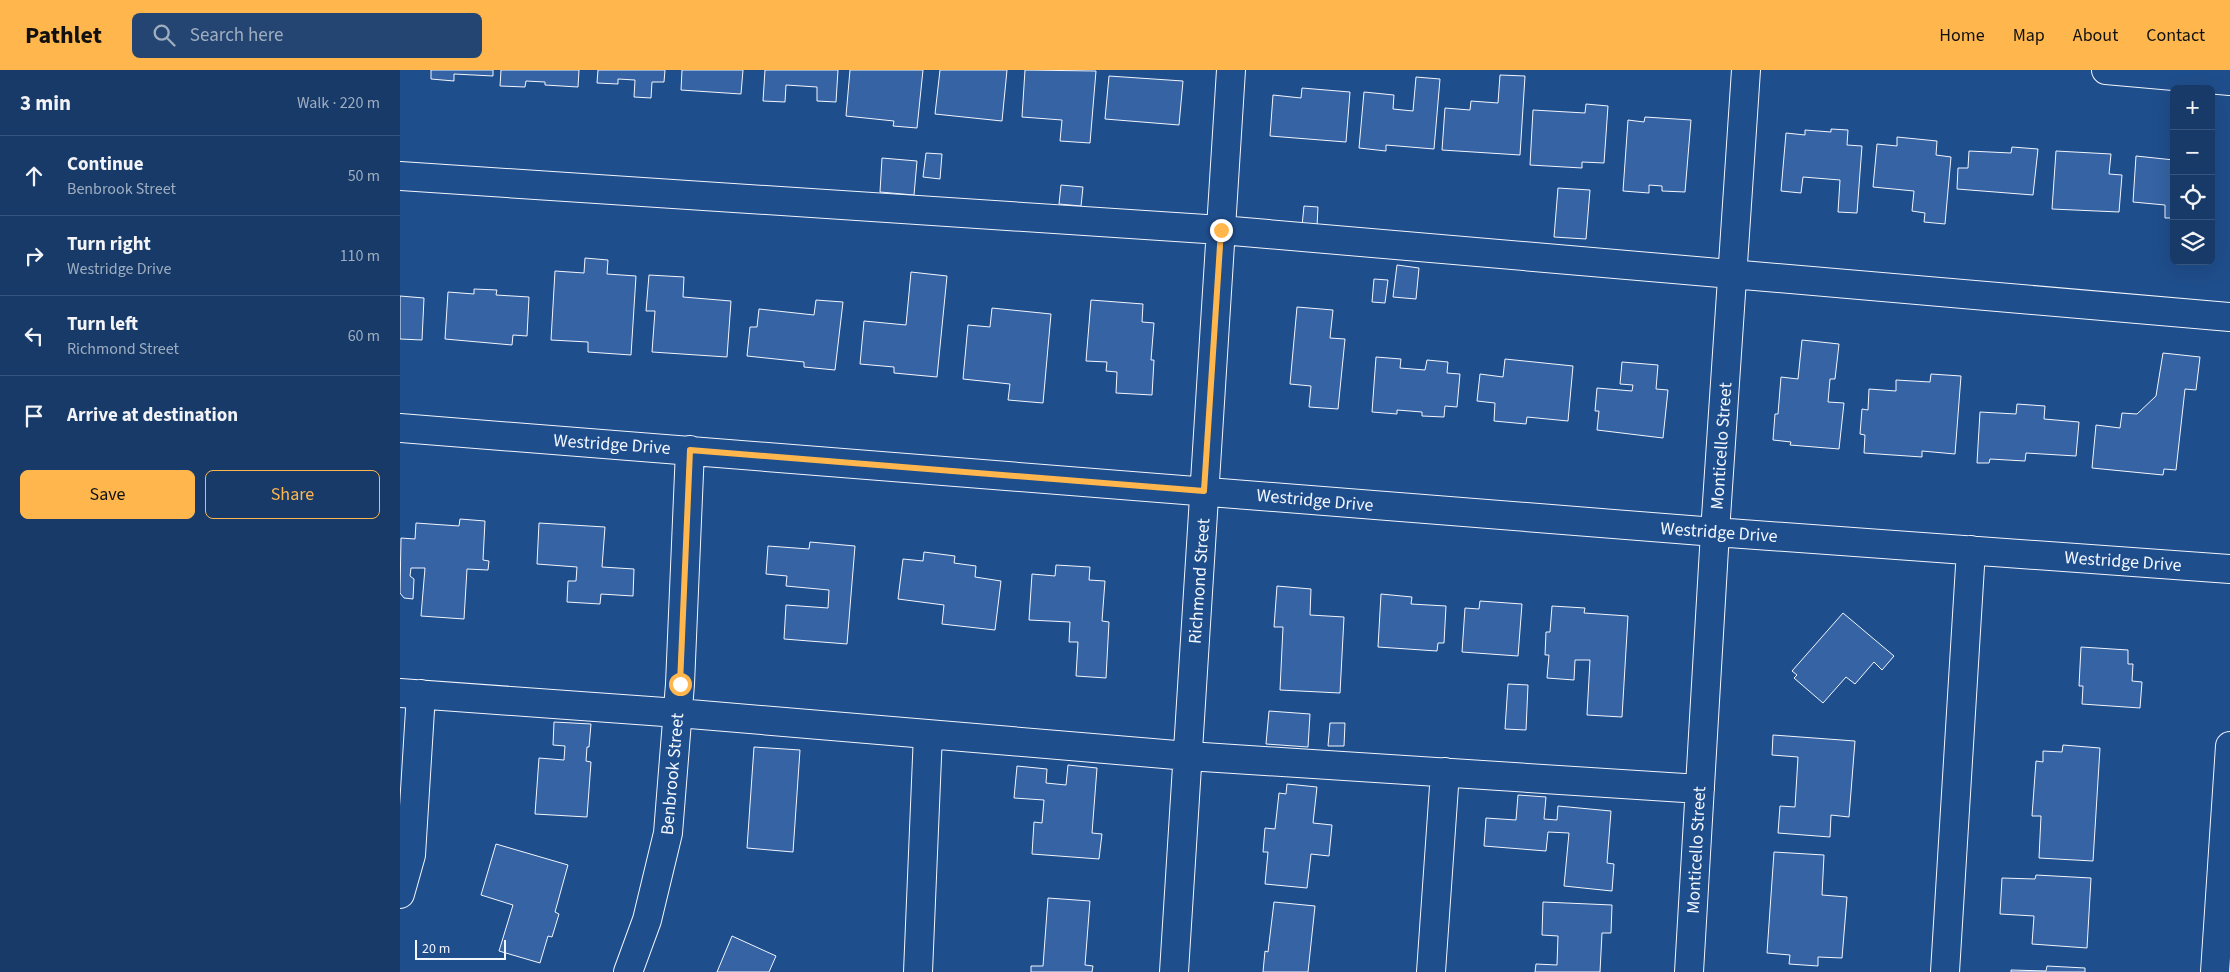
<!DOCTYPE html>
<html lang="en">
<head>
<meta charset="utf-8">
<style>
  :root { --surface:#173a69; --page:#244571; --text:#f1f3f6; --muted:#9eadc0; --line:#36547d; --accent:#ffb74d }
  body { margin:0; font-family:"Source Sans 3",sans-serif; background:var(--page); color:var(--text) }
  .controls { position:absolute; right:15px; top:15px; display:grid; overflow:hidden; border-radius:8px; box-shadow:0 5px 20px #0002 }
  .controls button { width:45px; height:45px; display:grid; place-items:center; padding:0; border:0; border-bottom:1px solid var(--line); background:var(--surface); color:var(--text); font:25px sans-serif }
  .scale { position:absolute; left:15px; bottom:12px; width:91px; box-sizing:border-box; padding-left:5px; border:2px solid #f2f6ff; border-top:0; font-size:14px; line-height:18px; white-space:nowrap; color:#f2f6ff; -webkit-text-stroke:4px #1f4e8c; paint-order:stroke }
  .stop { position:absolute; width:15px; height:15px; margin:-11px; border:4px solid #ffb74d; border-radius:50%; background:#fff }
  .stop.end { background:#ffb74d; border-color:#fff; box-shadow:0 1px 5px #0008 }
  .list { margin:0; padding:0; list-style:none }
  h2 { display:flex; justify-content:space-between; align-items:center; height:65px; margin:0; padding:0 20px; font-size:21px }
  h2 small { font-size:16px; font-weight:400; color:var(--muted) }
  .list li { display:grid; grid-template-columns:32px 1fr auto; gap:15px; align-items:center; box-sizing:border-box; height:80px; padding:0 20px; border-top:1px solid var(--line) }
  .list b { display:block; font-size:19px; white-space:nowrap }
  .list p { margin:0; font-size:16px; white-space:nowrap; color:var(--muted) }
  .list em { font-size:16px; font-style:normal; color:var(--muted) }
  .actions { display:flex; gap:10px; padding:15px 20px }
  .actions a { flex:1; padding:11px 0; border:1px solid var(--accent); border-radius:8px; text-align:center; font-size:18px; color:var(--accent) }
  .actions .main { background:var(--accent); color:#111 }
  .icon { flex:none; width:28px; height:28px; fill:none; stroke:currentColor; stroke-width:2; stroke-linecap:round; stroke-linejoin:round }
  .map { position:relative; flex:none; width:1830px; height:902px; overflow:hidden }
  header { display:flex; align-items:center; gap:30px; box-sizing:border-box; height:70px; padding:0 25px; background:var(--accent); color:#111 }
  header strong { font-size:24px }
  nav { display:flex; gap:28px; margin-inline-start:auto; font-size:18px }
  .search { width:350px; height:45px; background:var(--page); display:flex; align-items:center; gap:12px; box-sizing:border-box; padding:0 18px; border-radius:8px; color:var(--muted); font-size:19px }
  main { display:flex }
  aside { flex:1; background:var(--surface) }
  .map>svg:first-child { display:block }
  .building { fill:#3563a3; stroke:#f2f6ff }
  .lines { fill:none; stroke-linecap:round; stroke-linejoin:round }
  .minor-casing { stroke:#f2f6ff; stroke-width:30 }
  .minor { stroke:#1f4e8c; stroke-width:28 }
  .route { stroke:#ffb74d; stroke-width:6 }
  .labels { text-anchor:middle; stroke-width:4; stroke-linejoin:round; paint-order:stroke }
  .street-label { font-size:18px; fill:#f2f6ff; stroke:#1f4e8c }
</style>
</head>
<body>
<header>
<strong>Pathlet</strong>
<div class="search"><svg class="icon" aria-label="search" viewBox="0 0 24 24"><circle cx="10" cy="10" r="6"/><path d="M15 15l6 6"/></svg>Search here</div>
<nav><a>Home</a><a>Map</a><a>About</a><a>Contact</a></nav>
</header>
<main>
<aside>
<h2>3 min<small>Walk · 220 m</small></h2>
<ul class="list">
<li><svg class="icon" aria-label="ahead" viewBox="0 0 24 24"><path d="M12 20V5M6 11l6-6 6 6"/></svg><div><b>Continue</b><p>Benbrook Street</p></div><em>50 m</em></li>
<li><svg class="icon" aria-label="right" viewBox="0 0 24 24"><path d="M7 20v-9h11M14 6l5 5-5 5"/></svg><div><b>Turn right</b><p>Westridge Drive</p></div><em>110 m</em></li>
<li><svg class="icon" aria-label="left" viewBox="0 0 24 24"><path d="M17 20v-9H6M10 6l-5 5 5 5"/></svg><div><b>Turn left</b><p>Richmond Street</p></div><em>60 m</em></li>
<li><svg class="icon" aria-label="arrive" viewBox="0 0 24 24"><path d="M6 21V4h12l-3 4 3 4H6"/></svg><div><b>Arrive at destination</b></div></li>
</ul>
<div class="actions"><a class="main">Save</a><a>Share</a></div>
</aside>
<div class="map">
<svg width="1830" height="902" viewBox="0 0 1830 902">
  <rect width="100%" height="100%" fill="#1f4e8c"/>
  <path class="building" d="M31,0H93V6L54,4V11L31,9Z
    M101,0H179L178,17L145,15V12L126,11L125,17L100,16Z
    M198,0H265L264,12H252L251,28L234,27L235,10L218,9V14L197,13Z
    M282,0H343L341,24L281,20Z
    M365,0H438L436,32L417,31V17L386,15L385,32L363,31Z
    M450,0H523L517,58L493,56L494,51L446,46Z
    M540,0H607L602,51L535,44Z
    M625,0L696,1L690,73L660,71L662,50L622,47Z
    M1100,5L1125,6L1120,85L1042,80L1045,38L1070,40L1071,31L1098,33Z
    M709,6L783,11L779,55L705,49Z
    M1016,7L1040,9L1034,79L986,75V81L959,78L964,22L994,25L993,39L1013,41Z
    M902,18L950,22L946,72L870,66L873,25L901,28Z
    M1186,34L1208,36L1204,93L1182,92V98L1130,95L1133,40L1185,43Z
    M1245,47L1291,50L1285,122L1262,121V116L1249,115V123L1223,121L1228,50L1244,52Z
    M1431,59L1448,60L1447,75L1462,76L1457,143L1438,142L1440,110L1403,107L1401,123L1381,121L1386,63L1405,65V60L1431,62Z
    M1497,67L1537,71L1536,85L1551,87L1545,154L1524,152L1525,143L1512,141L1514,121L1473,117L1477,74L1497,76Z
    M1612,77L1638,79L1633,125L1557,119L1558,98H1568L1569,81L1611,83Z
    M1811,79H1814L1811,119Z
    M1656,81L1711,84L1709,104L1722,105L1719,142L1652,139Z
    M526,83L542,84L540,109L523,107Z
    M1736,86L1774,90V148H1765V135L1733,132Z
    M482,88L517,91L514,125L480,122Z
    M661,115L683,117L681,136L659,134Z
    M1158,118L1190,120L1186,169L1154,167Z
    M904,136L918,137L917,157L902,156Z
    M185,188L208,190L207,204L236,206L231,285L188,282V272L151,270L155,201L184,203Z
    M997,195L1019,198L1016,229L993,227Z
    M511,202L547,206L537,307L494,303V297L460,294L464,251L506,255Z
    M249,205L284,207L283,227L331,231L327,287L252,282L255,241H246Z
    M974,209L988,210L985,233L972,232Z
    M74,219L97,220L96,225L129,227L127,266L113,265L112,275L45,269L48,222L74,224Z
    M0,226L24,228L22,270L0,269Z
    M416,230L443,232L435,300L404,297V292L347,286L350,257H357L359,239L414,245Z
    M691,230L743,234L742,252L754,253L751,290H754L752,325L716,323L717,302L706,301L707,292L686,291Z
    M897,237L933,240L930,268L945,269L938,339L909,337L911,316L890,314Z
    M592,238L651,244L643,333L608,330L610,314L563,309L568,255L590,257Z
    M1402,270L1439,274L1435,309H1430L1428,332L1444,333L1439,379L1390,375L1391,372L1373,370L1375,344H1378L1381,307L1398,309Z
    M1763,283L1800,287L1796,320L1785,319L1776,400L1764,399L1763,405L1692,398L1696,355L1720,358L1722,343L1737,344L1756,326Z
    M976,287L1001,289L1000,298L1025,300L1027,290L1048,292L1047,303L1060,304L1057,337L1045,336L1044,347L1022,346V342L997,340V344L972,342Z
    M1105,289L1173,296L1168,351L1127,347L1126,354L1094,351L1095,333L1077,331L1080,304L1103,307Z
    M1222,292L1258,295L1256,319L1268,320L1263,368L1197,360L1199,341H1195L1197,318L1232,321L1233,315L1220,314Z
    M1531,304L1561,306L1555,384L1522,381V387L1464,383L1465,365L1460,364L1462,339L1468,340L1469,319L1496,321V310L1530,312Z
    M1617,334L1645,336L1644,349L1679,352L1676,386L1626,383L1625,391L1590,389L1589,393H1577L1580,342L1616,344Z
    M60,449L85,451L83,490L89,491L88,500L67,499L64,549L21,546L25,498H11L10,506L14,509L13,529L4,528L0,523L1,468L15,469L16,453L59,456Z
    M139,453L205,457L202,497L234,499L233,526L201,524L200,534L167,532L168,511H176L177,497L137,494Z
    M410,472L455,476L447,574L384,569L386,535L428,538L429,520L386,516L387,506L366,504L368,476L409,479Z
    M524,482L555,486L554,493L576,496L575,507L601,511L595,560L542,554L544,535L498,529L503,489L523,491Z
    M656,495L690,497L689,510L705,511L702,551L709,552L706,608L676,606L678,572H669L670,552L629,550L632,504L655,506Z
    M877,516L911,519L910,545L944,547L940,623L880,620L883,557H874Z
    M981,524L1012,527L1011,534L1046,536L1044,573H1038L1037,581L978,577Z
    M1080,531L1122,534L1118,586L1062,582L1065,538L1079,539Z
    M1152,536L1185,538L1184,543L1228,546L1222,647L1187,645L1190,590H1175L1174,610L1147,608L1149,585H1145L1146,562H1150Z
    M1443,543L1494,586L1482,600L1474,592L1455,614L1446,607L1423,633L1394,608L1397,605L1392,601Z
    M1681,577L1728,580V594H1733L1732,611L1742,612L1740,638L1682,634L1683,616H1679Z
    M1108,614L1128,615L1126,660L1105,659Z
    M869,641L910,644L908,677L866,674Z
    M154,652L191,654L189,677H187L186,691L191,692L187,747L135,744L139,688L164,690L165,676L153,675Z
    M930,653H945L944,676H928Z
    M1373,665L1455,671L1449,747L1431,745L1430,767L1378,763L1380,736L1395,737L1398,687L1372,685Z
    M1663,675L1700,678L1693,791L1639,788L1641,746H1632L1636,691L1643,692V681L1662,682Z
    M354,677L400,680L393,782L347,778Z
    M668,695L697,698L692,763L702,764L699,789L632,784L634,752L642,753L644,730L614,728L617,696L647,699L646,713L666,715Z
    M887,714L917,717L913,753L932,755L929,786L911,784L907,818L865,814L868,782H863L865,758L875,759L879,723L886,724Z
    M1118,725L1146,727L1144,749L1157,750L1158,736L1211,741L1207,793L1214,794L1212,821L1164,816L1169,763L1148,762L1146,781L1084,776L1086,748L1116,750Z
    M96,774L168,795L155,842L159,844L152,867L148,866L140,893L99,881L113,835L81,825Z
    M1374,782L1424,785L1422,825L1447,827L1442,888L1418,887V896L1389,894L1390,885L1367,883Z
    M1636,805L1691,808L1687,878L1632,874L1634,846L1600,844L1602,808L1635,809Z
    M648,828L690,831L685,895L693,896L692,902H631V896H643Z
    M874,832L915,836L908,902H863L865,881L868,882Z
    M1143,832L1212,835L1211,863H1202L1200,902H1135L1136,894L1157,895L1158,866L1142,865Z
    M332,866L376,886L369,902H317Z
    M1647,896L1685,898V902H1611V900L1646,901Z"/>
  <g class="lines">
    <defs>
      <path id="minor" d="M1706,0L1830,11
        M0,106L821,160L1830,247
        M0,358L1315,462L1830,499
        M0,623L278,643L788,686L1300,719
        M0,824L11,785L21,624
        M228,902L247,850L268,763L280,614L290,380
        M518,902L528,664
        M774,902L831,0
        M1031,902L1045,702
        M1289,902L1315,462L1346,0
        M1545,902L1571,480
        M1815,902L1830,676"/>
    </defs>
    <use href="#minor" class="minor-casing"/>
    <use href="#minor" class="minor"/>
  </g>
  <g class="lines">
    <path class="route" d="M280,614L290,380L804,421L821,160"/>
  </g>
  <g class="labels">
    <g class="street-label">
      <text transform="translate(212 374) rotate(4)" y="6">Westridge Drive</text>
      <text transform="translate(1321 376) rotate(-86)" y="6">Monticello Street</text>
      <text transform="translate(915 430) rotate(5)" y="6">Westridge Drive</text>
      <text transform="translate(1319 462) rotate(4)" y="6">Westridge Drive</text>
      <text transform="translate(1723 491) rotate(4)" y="6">Westridge Drive</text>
      <text transform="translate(799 511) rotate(-86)" y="6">Richmond Street</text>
      <text transform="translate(272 704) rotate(-85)" y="6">Benbrook Street</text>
      <text transform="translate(1296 780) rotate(-87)" y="6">Monticello Street</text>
    </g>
  </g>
</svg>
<div class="controls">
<button>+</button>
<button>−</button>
<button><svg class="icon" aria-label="locate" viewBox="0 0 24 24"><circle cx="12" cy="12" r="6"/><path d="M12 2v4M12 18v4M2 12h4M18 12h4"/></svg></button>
<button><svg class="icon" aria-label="layers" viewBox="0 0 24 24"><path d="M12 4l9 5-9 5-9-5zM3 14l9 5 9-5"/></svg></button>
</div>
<div class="scale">20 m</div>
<div class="stop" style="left:280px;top:614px"></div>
<div class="stop end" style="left:821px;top:160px"></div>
</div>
</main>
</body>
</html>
